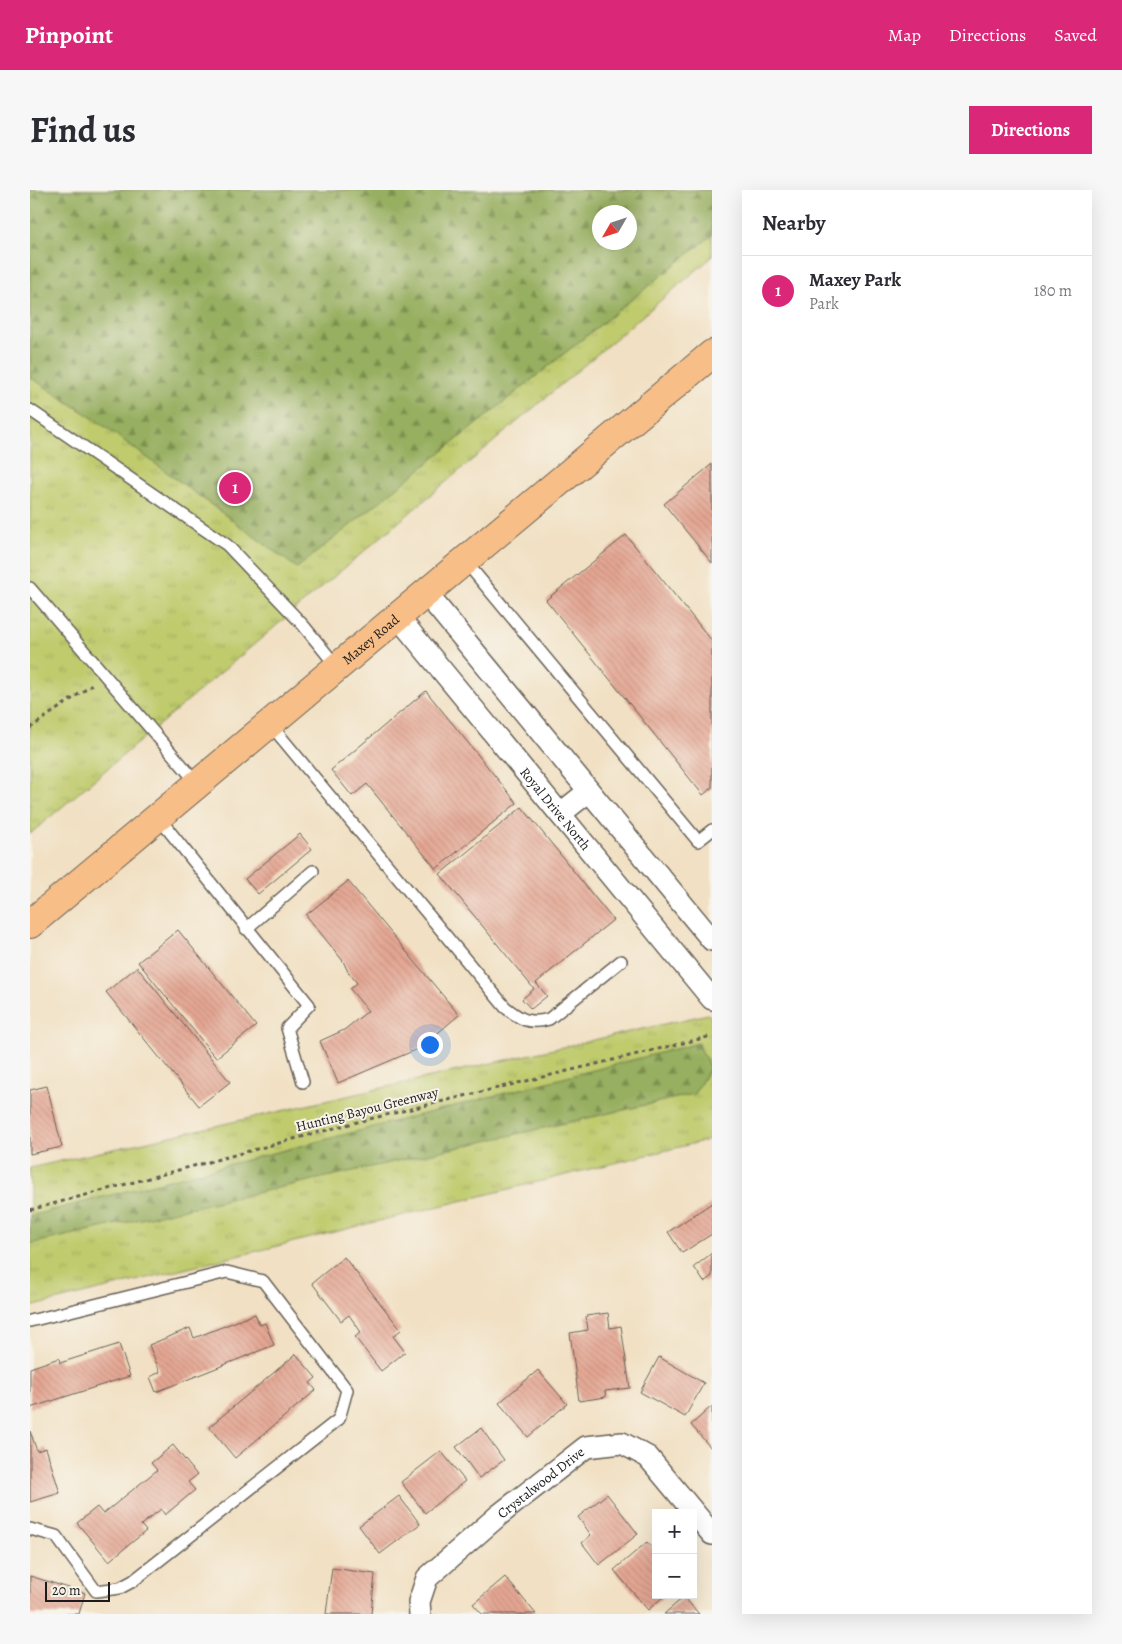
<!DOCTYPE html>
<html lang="en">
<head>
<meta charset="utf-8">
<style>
  :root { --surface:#fff; --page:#f7f7f7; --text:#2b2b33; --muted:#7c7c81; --line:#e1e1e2; --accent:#db2777 }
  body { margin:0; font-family:Alegreya,serif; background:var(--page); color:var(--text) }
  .controls { position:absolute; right:15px; bottom:15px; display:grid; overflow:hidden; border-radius:0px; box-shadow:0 5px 20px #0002 }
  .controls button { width:45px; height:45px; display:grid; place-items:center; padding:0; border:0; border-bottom:1px solid var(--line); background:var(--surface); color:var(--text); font:25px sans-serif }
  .compass { position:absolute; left:562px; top:15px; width:45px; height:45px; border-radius:50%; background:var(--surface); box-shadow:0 5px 20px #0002; rotate:231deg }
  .scale { position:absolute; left:15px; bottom:12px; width:65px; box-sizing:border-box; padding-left:5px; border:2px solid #1c1c1c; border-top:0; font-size:14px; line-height:18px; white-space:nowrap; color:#1c1c1c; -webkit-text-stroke:4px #f7f3e8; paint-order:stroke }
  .you { position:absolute; left:399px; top:854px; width:18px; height:18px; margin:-12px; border:4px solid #fff; border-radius:50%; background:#1a73e8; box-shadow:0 0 0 8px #1a73e833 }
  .badge { display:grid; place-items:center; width:32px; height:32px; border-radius:50%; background:var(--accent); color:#fff; font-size:16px; font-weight:700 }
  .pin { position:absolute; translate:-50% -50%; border:2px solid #fff; box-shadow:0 1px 5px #0006 }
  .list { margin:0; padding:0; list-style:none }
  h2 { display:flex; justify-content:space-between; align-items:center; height:65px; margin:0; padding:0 20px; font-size:21px }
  h2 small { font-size:16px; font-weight:400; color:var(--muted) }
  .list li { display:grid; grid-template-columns:32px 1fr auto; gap:15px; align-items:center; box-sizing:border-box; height:70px; padding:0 20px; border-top:1px solid var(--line) }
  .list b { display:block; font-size:19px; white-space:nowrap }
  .list p { margin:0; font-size:16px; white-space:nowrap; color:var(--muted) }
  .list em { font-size:16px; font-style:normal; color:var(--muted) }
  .map { position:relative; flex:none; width:682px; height:1424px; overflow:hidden; border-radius:0px }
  header { display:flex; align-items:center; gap:30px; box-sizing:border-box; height:70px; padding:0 25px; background:var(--accent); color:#fff }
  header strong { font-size:24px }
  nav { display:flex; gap:28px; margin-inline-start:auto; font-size:18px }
  .intro { display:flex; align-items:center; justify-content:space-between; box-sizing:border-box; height:120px; padding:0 30px }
  h1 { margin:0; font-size:35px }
  .button { padding:12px 22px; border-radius:0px; background:var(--accent); color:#fff; font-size:18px; font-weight:700 }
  main { display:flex; gap:30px; padding:0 30px }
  aside { flex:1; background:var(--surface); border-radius:0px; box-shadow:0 5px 20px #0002 }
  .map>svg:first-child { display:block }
  .grass { fill:url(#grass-tufts); stroke:#6e7444; fill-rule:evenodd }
  .forest { fill:url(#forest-firs); stroke:#5a663e; fill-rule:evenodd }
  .building { fill:url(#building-back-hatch) }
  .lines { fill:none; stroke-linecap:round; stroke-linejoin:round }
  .lane-casing { stroke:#676156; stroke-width:14 }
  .street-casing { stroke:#676156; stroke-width:24 }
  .primary-casing { stroke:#676156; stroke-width:30 }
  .path { stroke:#676156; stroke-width:3; stroke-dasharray:4 4; stroke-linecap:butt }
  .lane { stroke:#fff; stroke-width:11 }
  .street { stroke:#fff; stroke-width:21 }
  .primary { stroke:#f7be88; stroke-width:28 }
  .labels { text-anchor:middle; stroke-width:4; stroke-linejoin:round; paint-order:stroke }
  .street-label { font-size:14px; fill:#1c1c1c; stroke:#f7f3e8 }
</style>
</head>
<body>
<header>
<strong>Pinpoint</strong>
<nav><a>Map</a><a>Directions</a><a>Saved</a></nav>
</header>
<div class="intro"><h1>Find us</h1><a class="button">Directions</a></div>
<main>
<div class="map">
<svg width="682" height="1424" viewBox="0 0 682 1424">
  <defs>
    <pattern id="grass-tufts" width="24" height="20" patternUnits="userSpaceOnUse" patternTransform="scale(1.25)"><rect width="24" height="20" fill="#bfcb6d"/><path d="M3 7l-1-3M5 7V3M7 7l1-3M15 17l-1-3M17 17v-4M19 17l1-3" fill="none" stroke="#a4ae5e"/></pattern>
    <pattern id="forest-firs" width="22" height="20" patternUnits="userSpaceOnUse" patternTransform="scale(1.25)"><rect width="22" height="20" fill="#97af60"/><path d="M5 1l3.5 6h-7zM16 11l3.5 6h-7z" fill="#7a8e4e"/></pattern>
    <pattern id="building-back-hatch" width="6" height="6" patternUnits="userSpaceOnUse" patternTransform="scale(1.25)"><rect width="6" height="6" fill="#e4a693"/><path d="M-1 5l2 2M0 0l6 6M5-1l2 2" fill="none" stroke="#c38e7e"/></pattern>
  </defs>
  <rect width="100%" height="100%" fill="#f7f3e8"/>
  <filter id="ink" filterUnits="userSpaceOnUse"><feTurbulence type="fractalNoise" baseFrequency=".02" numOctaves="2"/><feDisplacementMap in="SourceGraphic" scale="10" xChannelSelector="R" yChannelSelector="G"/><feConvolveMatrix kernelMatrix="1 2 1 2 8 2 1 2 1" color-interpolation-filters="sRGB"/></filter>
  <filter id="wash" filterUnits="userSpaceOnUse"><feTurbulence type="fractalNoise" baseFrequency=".0096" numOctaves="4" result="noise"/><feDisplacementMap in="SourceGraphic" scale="20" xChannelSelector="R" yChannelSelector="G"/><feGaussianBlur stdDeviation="1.12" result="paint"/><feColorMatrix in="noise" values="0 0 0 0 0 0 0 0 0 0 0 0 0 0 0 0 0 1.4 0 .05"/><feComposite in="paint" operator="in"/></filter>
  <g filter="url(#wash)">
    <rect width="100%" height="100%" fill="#f1e0c3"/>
    <path class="grass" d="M0,0H682V67L0,644ZM570,22H600V52H570Z
      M678,824L682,829V949L0,1117V978Z"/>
    <path class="forest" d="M0,0H682V45L267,378L70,233L0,187ZM570,22H600V52H570Z
      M668,853L680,878L664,904L0,1054V1026Z"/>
    <g id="blocks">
      <path class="building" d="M682,274V373L634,314Z
        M596,345L682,451V598L673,605L516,410Z
        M396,501L487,613L406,679L337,594L322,606L301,580Z
        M492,617L583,730L506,793L517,806L501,819L492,809L504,799L410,684Z
        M270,644L282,659L228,704L215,689Z
        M318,691L429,825L390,858L308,893L290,851L314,840L338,821L320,799L327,793L318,782L313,771L276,725Z
        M148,740L226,836L186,868L108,772Z
        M107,777L200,892L169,916L76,802Z
        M17,896L32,957L0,964V900Z
        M682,1013V1044L652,1063L638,1042Z
        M682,1063V1086L674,1092L664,1077Z
        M314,1067L371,1140L363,1146L375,1162L351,1181L325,1147L331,1142L319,1125L311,1131L282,1093Z
        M578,1123L580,1138L591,1136L600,1198L575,1201L576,1207L549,1211L540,1143L558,1140L556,1126Z
        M225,1124L230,1135L235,1133L244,1155L126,1202L120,1187L130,1182L119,1155L160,1138L164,1148Z
        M89,1154L100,1186L0,1218V1178L29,1168L30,1173Z
        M266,1164L286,1188L280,1193L286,1200L205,1268L179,1237Z
        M629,1167L674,1193L655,1227L610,1202Z
        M508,1180L537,1214L498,1247L469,1213Z
        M682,1216V1259L661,1235Z
        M451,1238L474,1270L449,1288L426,1257Z
        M0,1241L7,1261L16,1258L30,1303L0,1312Z
        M143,1255L167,1285L158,1292L165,1300L135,1325L131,1319L111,1335L116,1341L79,1371L47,1333L67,1317L73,1324L127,1280L121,1273Z
        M411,1261L435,1291L395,1323L371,1292Z
        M577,1304L608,1344L569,1375L552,1353L561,1345L548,1327Z
        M369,1306L390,1334L350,1364L329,1336Z
        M617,1352L626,1362V1405H635L618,1420L584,1380Z
        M302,1378L345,1384L341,1424H296Z
        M0,1386L55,1403L49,1424H0Z
        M475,1387L506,1424H452L443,1414Z
        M654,1407L669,1424H634Z"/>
    </g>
  </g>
  <g filter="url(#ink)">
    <use href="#blocks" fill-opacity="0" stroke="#676156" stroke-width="1"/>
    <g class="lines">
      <defs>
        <path id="lane" d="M0,220L197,355L273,435L308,478
          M435,371L668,651L682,640
          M0,398L168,594
          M240,534L475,817C490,829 499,835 519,829L591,771
          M128,627L279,815L257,838L273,892
          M216,739L283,681
          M0,1131L197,1082L233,1091L317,1200L309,1229L103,1391L90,1398L66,1401L26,1346L0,1339"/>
        <g id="street">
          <path d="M396,403L682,750"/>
          <path id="s1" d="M368,427L682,809"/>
          <path d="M530,624L559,601"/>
          <path id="s2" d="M390,1424L389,1412L397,1388L469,1325L556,1257L592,1253L618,1267L682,1344"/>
        </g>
        <g id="primary">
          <path id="s3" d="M0,734L682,164"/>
        </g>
      </defs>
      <use href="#lane" class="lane-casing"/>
      <use href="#street" class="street-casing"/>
      <use href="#primary" class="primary-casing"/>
      <path class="path" d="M0,538L62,495
        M0,1020L327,932L682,846"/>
      <use href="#lane" class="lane"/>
      <use href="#street" class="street"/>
      <use href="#primary" class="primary"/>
    </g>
  </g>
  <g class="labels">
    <g class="street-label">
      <text dy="5" stroke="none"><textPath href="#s3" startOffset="444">Maxey Road</textPath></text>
      <text dy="5" stroke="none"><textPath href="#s1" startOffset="248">Royal Drive North</textPath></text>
      <text transform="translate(337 919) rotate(-14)" y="5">Hunting Bayou Greenway</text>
      <text dy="5" stroke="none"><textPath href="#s2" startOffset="186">Crystalwood Drive</textPath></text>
    </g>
  </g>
</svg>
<div class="controls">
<button>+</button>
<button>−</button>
</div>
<svg class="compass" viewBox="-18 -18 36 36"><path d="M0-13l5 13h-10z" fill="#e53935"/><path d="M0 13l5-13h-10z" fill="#7c7c81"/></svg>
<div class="scale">20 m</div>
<div class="you"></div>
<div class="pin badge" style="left:205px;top:298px">1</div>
</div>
<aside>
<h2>Nearby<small></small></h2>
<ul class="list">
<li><span class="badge">1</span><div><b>Maxey Park</b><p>Park</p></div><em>180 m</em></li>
</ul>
</aside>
</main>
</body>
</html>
